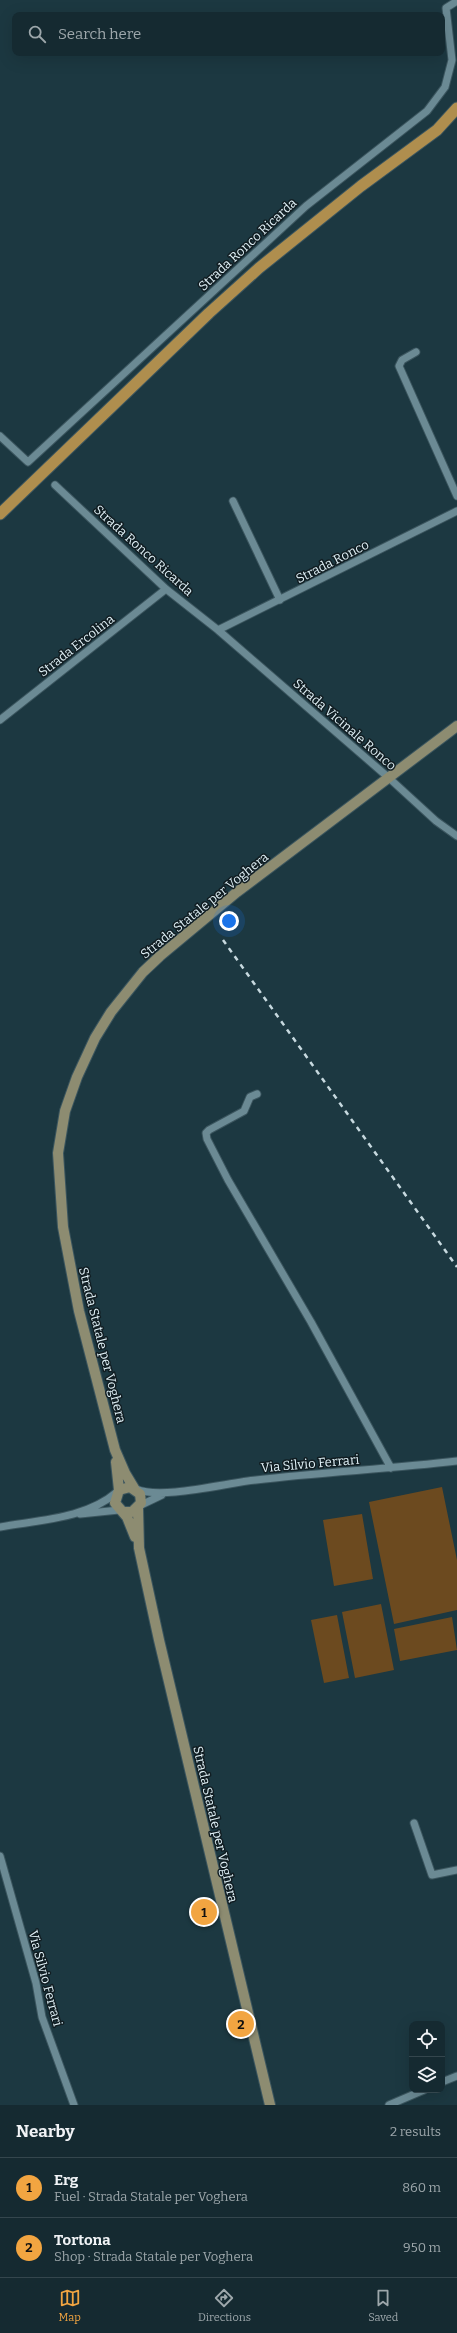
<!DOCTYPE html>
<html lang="en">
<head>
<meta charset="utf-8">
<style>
  :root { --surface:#152a31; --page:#22363d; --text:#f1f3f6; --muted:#9da7ab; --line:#34464d; --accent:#f2a541 }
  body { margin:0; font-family:Bitter,serif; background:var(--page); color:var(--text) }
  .controls { position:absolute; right:12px; bottom:12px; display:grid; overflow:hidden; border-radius:8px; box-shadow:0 4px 16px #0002 }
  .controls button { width:36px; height:36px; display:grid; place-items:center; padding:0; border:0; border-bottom:1px solid var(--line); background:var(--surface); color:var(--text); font:20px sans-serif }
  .you { position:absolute; left:229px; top:921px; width:14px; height:14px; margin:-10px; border:3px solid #fff; border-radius:50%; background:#1a73e8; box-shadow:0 0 0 6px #1a73e833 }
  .badge { display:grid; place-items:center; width:26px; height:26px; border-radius:50%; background:var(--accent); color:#111; font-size:13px; font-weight:700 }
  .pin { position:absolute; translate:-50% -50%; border:2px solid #fff; box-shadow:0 1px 4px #0006 }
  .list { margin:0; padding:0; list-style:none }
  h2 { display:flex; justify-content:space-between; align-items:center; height:52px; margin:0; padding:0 16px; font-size:17px }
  h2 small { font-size:13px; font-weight:400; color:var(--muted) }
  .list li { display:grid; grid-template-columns:26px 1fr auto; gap:12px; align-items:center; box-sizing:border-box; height:60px; padding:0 16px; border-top:1px solid var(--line) }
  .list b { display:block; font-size:15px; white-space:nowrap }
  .list p { margin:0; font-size:13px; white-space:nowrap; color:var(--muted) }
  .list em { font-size:13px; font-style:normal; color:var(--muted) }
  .icon { flex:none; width:22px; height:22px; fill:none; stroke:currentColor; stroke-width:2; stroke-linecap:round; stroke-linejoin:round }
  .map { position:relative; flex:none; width:457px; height:2105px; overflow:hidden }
  .search { position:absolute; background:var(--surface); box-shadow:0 4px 16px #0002; left:12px; right:12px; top:12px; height:44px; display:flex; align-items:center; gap:10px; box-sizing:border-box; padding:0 14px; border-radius:8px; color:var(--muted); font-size:15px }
  .sheet { height:172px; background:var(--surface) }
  nav { display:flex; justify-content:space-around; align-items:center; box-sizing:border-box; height:56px; border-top:1px solid var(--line); background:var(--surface); font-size:11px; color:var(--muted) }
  nav a { display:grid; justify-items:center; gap:2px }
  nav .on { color:var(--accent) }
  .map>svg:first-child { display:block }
  .green { fill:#6c4a1f }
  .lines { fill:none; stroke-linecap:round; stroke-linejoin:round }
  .minor-casing { stroke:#3b555e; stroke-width:9 }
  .secondary-casing { stroke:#3b555e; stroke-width:12 }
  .primary-casing { stroke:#3b555e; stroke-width:13 }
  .minor { stroke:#6b8a94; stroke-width:7 }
  .secondary { stroke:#8d8c71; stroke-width:10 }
  .primary { stroke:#af8e4e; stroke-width:11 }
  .rail { stroke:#c7d9df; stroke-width:2.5; stroke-dasharray:5 5; stroke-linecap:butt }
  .labels { text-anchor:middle; stroke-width:3; stroke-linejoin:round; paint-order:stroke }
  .street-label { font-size:13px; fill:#dff0f6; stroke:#111d22 }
</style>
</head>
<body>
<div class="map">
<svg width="457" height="2105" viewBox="0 0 457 2105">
  <rect width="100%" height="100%" fill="#1c3841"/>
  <path class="green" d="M442,1487L457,1560V1610L394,1624L369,1502Z
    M362,1514L373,1579L334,1586L323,1520Z
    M381,1604L394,1670L355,1678L342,1612Z
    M337,1615L349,1678L324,1683L311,1620Z
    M452,1617L457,1650L400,1661L394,1629Z"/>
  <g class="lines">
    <defs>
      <path id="minor" d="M416,352L402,360L399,366L457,496
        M0,436L28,462L306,206L427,111L445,87L452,60L446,8L457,1
        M55,485L166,589L218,630L389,778L436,821L457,836
        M233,501L280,600
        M218,630L457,511
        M0,720L166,589
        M257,1094L250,1097L244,1111L209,1130L206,1133L207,1139L228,1180L311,1322L391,1468
        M136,1489C161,1500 226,1483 256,1480C323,1472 390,1469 457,1461
        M139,1506L162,1495
        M80,1514L119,1510
        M0,1527C39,1520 86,1519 117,1492
        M414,1823L432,1875L457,1870
        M0,1856L36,1983L42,2017L74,2105
        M442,2082L457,2076
        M389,2105L424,2090"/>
      <path id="secondary" d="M116,1462L119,1490
        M134,1488L125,1473L115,1450L79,1311L63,1227L58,1153L65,1111L77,1077L95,1038L111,1012L143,972L160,956L237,892L457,726
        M138,1508L139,1548L159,1640L270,2105
        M123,1512H132L141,1503L140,1494L130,1487L119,1490L115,1503L127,1517L135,1537"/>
      <path id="primary" d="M0,514L209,313L259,268L361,186L437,130L457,108"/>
    </defs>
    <use href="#minor" class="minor-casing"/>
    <use href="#secondary" class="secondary-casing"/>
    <use href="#primary" class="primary-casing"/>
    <use href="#minor" class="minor"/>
    <use href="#secondary" class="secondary"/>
    <use href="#primary" class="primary"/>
    <path class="rail" d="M223,940L457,1267"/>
  </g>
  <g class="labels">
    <g class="street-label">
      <text transform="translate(247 244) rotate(-43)" y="5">Strada Ronco Ricarda</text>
      <text transform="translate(144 550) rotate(42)" y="5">Strada Ronco Ricarda</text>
      <text transform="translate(332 561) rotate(-27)" y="5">Strada Ronco</text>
      <text transform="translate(76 645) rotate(-38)" y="5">Strada Ercolina</text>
      <text transform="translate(345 724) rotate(41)" y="5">Strada Vicinale Ronco</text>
      <text transform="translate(204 905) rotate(-39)" y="5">Strada Statale per Voghera</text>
      <text transform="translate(103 1345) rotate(76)" y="5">Strada Statale per Voghera</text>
      <text transform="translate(310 1463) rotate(-5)" y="5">Via Silvio Ferrari</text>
      <text transform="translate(216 1824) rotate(77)" y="5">Strada Statale per Voghera</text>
      <text transform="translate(46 1978) rotate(75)" y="5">Via Silvio Ferrari</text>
    </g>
  </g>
</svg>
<div class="controls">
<button><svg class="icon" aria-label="locate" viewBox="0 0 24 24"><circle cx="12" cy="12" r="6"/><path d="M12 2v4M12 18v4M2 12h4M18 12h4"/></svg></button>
<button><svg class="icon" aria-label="layers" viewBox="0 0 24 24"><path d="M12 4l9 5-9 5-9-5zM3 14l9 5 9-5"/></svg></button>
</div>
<div class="you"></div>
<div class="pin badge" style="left:204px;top:1912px">1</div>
<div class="pin badge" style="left:241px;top:2024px">2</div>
<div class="search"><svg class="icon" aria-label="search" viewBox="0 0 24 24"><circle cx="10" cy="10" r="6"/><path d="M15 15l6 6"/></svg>Search here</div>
</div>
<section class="sheet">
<h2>Nearby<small>2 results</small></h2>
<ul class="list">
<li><span class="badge">1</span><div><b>Erg</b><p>Fuel · Strada Statale per Voghera</p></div><em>860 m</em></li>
<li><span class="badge">2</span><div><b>Tortona</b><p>Shop · Strada Statale per Voghera</p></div><em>950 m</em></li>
</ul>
</section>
<nav>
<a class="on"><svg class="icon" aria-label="map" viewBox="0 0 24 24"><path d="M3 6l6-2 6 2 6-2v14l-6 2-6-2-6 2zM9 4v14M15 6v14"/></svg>Map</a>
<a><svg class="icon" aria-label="directions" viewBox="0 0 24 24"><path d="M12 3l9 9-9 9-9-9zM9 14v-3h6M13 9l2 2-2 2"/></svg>Directions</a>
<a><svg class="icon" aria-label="saved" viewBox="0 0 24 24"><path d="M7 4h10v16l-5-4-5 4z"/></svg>Saved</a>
</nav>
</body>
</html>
